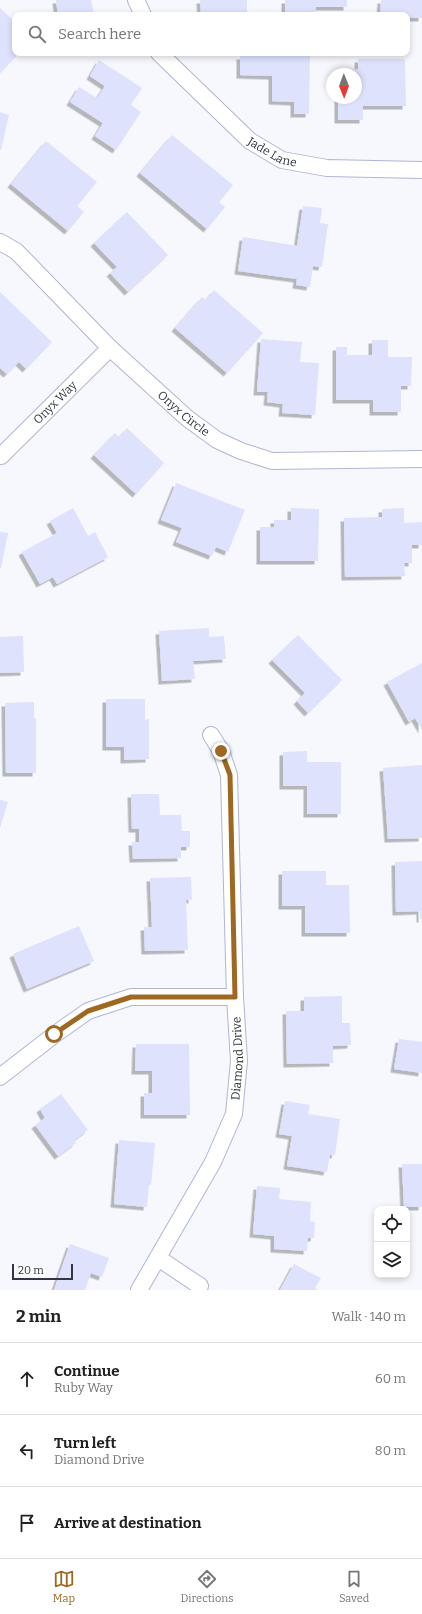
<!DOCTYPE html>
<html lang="en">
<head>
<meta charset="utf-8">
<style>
  :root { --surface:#fff; --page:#f2f2f2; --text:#222; --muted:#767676; --line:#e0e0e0; --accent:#9e6822 }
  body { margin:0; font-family:Bitter,serif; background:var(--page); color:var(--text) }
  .controls { position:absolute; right:12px; bottom:12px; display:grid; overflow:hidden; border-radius:8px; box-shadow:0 2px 6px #0003 }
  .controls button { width:36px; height:36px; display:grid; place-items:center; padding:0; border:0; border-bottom:1px solid var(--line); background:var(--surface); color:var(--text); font:20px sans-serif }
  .compass { position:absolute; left:326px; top:68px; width:36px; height:36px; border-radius:50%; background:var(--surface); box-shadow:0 2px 6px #0003; rotate:179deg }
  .scale { position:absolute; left:12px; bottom:10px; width:61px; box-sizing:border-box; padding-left:4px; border:2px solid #333542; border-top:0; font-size:11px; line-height:14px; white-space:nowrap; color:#333542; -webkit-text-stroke:3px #fff; paint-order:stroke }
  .stop { position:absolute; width:12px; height:12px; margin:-9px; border:3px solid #9e6822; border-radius:50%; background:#fff }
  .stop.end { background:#9e6822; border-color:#fff; box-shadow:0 1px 4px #0008 }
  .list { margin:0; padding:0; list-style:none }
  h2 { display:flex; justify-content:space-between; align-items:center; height:52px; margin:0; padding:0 16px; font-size:17px }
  h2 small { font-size:13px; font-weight:400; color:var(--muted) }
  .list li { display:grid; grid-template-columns:26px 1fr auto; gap:12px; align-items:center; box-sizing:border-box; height:72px; padding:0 16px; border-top:1px solid var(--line) }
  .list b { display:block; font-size:15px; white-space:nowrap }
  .list p { margin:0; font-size:13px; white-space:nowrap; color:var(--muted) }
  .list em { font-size:13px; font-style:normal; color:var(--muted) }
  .icon { flex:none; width:22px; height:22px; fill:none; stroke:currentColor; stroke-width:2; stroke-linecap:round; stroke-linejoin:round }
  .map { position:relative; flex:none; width:422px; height:1290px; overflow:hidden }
  .search { position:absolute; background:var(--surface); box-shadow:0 2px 6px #0003; left:12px; right:12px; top:12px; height:44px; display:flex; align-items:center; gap:10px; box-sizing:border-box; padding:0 14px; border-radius:8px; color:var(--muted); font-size:15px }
  .sheet { height:268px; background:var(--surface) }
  nav { display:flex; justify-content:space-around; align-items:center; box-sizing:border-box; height:56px; border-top:1px solid var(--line); background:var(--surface); font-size:11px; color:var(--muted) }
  nav a { display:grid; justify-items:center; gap:2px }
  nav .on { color:var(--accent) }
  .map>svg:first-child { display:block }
  .building { fill:#dee2fd; filter:url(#shadow) }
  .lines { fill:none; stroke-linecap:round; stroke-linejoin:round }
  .minor-casing { stroke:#b0b5d4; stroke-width:18 }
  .minor { stroke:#fff; stroke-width:16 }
  .route { stroke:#9e6822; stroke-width:5 }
  .labels { text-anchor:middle; stroke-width:3.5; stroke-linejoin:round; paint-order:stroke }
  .street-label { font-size:12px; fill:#333542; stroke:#fff }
</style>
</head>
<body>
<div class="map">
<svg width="422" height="1290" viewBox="0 0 422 1290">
  <defs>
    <filter id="shadow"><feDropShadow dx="-3.5" dy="3.5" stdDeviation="0" flood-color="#0004"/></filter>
  </defs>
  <rect width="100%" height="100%" fill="#f6f8fe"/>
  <path class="building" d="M56,0H91L94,15H58Z
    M200,0H247V15H201Z
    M285,0H347V7H316V15H285Z
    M381,0H422V18H407V15H380Z
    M0,8L15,22V53H19L0,73Z
    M248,53H310L309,114H294V102L272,101V76L240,75V56H248Z
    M358,59H405L406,106H363V120H338V98H356V74H338V69H358Z
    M99,60L142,88L131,105L141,112L116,150L95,136L103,123L70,102L79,87L97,98L105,86L90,76Z
    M0,112L9,115L1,150H0Z
    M172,135L233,185L219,202L225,207L207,229L140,173Z
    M46,141L97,182L77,206L84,212L68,231L11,184Z
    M303,206L322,208L320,223L328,224L322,267L313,266L310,287L296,285L297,279L238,271L243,237L297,246Z
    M127,212L168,255L128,292L110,273L117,267L94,243Z
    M214,290L263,333L227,373L175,328L202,297L206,300Z
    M0,292L52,342L26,369L19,362L7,374L0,368Z
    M261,339L302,342L300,362L319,363L315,415L282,413L283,404L267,402L268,392H257Z
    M372,340H388V357H412L411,386H401V412H373V400H336V347H347V355H372Z
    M127,428L164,463L136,494L94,455L115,433L119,437Z
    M176,483L245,510L228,552L216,547L212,556L176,542L182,528L161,520Z
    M73,508L88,536L95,532L108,557L57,584L53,577L40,584L22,552L57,533L50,521Z
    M291,508L319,509L318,561H260V527H274V520H291Z
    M404,508V523L422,522V545H412V563H404L405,576L345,577L344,518L382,517V509Z
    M0,532L8,533L1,568H0Z
    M209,628V637L224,636L226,659L193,661L195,679L162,681L159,631Z
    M298,635L342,680L308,713L297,701L305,693L272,660Z
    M23,636L24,672L0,673V637Z
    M422,663V730L415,718L409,722L387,682Z
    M106,699H145V720L149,719V759L124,760V747H106Z
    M34,702V718H36V773H6L5,703Z
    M307,751V762H341V814H307V786H283V752Z
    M422,765V838L388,839L383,768Z
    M131,794H159L160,815H181L182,831H190V847H181V858L133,859L132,842H139V829H132Z
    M0,800L8,802L0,828Z
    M422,861V919H420V911L396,912L395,862Z
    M282,871H326V885H349L350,933H305V906H282Z
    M191,877L192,900H186L188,950L145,951L144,927H152L150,878Z
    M79,926L94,961L27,989L13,954Z
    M342,996V1023H350L351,1045L333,1046V1063L287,1064L286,1011H304V997Z
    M399,1039L422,1042V1073L394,1069Z
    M136,1044H189L190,1115H144V1093H152V1071H135Z
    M61,1094L88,1130L74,1140L76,1143L58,1156L35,1125L45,1118L40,1109Z
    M285,1101L310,1105L308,1114L340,1119L335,1155H330L327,1172L287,1166L292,1136L279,1134Z
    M119,1140L155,1143L151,1185H149L147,1207L114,1204Z
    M402,1164H422V1207H404Z
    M257,1186L280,1188L279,1199L311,1202L310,1221L315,1222L314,1238H308L307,1251L274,1249V1236L253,1234Z
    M70,1244L109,1258L102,1277L91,1273L85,1290H54Z
    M294,1264L321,1278L315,1288L318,1290H280Z"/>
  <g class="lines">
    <defs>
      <g id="minor">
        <path d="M136,0L143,15"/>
        <path id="s1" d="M159,53L250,141L282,160L327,168L422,170"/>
        <path id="s2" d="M0,242L16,251L110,348L187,418L217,440L241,451L272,461L422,459"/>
        <path id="s3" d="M1,456L110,348"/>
        <path d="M0,1077L54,1035L88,1011L131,997H235"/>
        <path d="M158,1258L200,1286"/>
        <path id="s4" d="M139,1290L213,1162L234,1114L239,1061L235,997L229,775L221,751L211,735"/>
      </g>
    </defs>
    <use href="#minor" class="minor-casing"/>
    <use href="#minor" class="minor"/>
  </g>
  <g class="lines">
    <path class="route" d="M54,1034L88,1011L131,997H235L230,775L221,751"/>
  </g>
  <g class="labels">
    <g class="street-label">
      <text dy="4" stroke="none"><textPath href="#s1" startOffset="152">Jade Lane</textPath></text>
      <text dy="4" stroke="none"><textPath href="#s3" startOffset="76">Onyx Way</textPath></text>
      <text dy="4" stroke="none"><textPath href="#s2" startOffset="252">Onyx Circle</textPath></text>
      <text dy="4" stroke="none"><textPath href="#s4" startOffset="256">Diamond Drive</textPath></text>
    </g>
  </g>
</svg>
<div class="controls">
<button><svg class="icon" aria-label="locate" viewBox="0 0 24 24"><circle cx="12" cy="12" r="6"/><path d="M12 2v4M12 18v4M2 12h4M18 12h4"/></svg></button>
<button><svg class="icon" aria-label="layers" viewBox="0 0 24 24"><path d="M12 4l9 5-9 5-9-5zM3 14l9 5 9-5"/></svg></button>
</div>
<svg class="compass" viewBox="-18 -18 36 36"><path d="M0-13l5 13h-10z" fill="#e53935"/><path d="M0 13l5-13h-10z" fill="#767676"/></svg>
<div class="scale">20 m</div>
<div class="stop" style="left:54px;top:1034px"></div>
<div class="stop end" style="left:221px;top:751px"></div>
<div class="search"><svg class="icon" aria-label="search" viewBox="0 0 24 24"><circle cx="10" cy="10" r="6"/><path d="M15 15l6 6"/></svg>Search here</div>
</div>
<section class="sheet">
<h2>2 min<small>Walk · 140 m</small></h2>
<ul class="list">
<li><svg class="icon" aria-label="ahead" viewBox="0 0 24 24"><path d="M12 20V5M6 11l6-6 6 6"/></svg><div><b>Continue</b><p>Ruby Way</p></div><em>60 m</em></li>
<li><svg class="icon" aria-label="left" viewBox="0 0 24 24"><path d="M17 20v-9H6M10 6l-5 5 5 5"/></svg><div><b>Turn left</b><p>Diamond Drive</p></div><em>80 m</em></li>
<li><svg class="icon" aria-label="arrive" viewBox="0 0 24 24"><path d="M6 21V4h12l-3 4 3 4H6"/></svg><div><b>Arrive at destination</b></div></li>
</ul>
</section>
<nav>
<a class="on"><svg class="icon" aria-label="map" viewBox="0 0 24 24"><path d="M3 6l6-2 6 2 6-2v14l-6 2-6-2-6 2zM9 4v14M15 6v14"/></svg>Map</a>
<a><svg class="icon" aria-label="directions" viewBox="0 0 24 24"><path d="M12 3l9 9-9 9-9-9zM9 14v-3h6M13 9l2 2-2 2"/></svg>Directions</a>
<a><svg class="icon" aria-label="saved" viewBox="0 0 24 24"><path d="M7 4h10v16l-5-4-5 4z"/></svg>Saved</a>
</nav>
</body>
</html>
